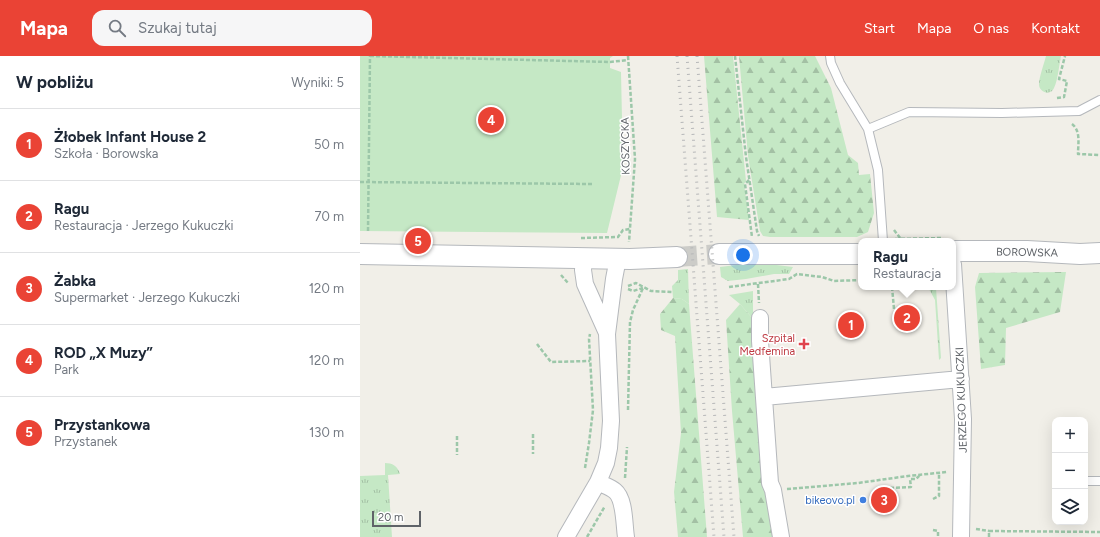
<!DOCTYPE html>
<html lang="pl">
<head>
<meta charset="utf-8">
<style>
  :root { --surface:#fff; --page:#f6f6f7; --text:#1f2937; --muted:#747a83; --line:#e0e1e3; --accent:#ea4335 }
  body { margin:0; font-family:Figtree,sans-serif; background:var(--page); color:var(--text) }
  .controls { position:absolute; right:12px; bottom:12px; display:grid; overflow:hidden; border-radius:8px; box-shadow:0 4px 16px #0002 }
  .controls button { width:36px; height:36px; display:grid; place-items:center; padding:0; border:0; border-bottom:1px solid var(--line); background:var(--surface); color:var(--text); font:20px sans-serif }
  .scale { position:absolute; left:12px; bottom:10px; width:49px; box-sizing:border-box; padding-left:4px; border:2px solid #5f6368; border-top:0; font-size:11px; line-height:14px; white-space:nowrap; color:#5f6368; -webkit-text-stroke:3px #fff; paint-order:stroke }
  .you { position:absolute; left:383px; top:199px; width:14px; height:14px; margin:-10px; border:3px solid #fff; border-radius:50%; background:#1a73e8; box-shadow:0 0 0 6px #1a73e833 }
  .badge { display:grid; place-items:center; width:26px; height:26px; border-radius:50%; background:var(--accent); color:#fff; font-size:13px; font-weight:700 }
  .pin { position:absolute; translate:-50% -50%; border:2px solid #fff; box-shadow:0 1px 4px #0006 }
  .popup { position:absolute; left:498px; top:182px; width:98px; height:52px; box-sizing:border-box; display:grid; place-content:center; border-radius:8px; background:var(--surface); filter:drop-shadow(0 1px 3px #0005); font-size:13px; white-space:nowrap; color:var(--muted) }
  .popup b { font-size:15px; color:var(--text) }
  .popup::after { content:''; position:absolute; left:50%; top:100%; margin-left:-8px; border:8px solid transparent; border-top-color:var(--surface) }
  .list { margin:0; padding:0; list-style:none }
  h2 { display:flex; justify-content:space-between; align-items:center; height:52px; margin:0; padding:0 16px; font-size:17px }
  h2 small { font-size:13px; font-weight:400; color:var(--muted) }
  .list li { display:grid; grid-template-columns:26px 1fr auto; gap:12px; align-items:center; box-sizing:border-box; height:72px; padding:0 16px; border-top:1px solid var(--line) }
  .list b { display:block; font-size:15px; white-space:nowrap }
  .list p { margin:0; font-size:13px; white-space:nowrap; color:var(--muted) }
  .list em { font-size:13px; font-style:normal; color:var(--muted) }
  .icon { flex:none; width:22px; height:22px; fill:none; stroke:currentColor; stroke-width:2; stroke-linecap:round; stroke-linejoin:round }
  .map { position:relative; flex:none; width:740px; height:481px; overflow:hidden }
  header { display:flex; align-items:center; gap:24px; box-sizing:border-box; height:56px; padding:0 20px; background:var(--accent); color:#fff }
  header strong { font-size:19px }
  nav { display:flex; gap:22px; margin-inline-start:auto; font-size:14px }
  .search { width:280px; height:36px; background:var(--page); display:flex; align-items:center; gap:10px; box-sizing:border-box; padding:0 14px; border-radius:12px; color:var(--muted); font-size:15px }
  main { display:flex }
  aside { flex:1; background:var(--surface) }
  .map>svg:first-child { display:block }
  .grass { fill:url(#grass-tufts) }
  .forest { fill:url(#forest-firs) }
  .garden { fill:#c5e8c5 }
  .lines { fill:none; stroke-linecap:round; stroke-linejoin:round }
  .tertiary-tunnel { stroke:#ccccc8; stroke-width:20; stroke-dasharray:20 10; stroke-linecap:butt }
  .service-casing { stroke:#b5b8bc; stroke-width:10 }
  .minor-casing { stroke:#b5b8bc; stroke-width:18 }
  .tertiary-casing { stroke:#b5b8bc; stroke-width:22 }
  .path { stroke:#9cc7a9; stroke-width:2.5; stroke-dasharray:4 2; stroke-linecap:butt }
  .service { stroke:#fff; stroke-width:8 }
  .minor { stroke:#fff; stroke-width:16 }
  .tertiary { stroke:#fff; stroke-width:20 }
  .rail { stroke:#b6b7b8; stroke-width:3; stroke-dasharray:1 5; stroke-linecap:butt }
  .health-dot { fill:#e0444e; stroke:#fff; stroke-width:1.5 }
  .shop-dot { fill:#3f7fe0; stroke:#fff; stroke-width:1.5 }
  .labels { text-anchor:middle; stroke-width:3; stroke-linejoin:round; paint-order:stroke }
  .street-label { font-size:11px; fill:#5f6368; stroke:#fff }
  .health-label { font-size:11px; fill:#be3a42; stroke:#fff; text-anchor:end }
  .shop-label { font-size:11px; fill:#366cbe; stroke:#fff; text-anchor:end }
</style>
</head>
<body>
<header>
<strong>Mapa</strong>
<div class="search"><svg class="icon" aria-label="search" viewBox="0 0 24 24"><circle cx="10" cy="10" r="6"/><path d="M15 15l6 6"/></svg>Szukaj tutaj</div>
<nav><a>Start</a><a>Mapa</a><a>O nas</a><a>Kontakt</a></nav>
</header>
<main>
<aside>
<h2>W pobliżu<small>Wyniki: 5</small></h2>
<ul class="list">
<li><span class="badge">1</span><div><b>Żłobek Infant House 2</b><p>Szkoła · Borowska</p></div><em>50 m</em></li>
<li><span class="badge">2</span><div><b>Ragu</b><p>Restauracja · Jerzego Kukuczki</p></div><em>70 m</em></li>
<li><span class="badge">3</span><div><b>Żabka</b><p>Supermarket · Jerzego Kukuczki</p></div><em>120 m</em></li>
<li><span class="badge">4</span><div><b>ROD „X Muzy”</b><p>Park</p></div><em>120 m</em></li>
<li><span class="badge">5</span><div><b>Przystankowa</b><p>Przystanek</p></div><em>130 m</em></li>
</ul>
</aside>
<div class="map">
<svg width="740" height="481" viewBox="0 0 740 481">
  <defs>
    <pattern id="grass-tufts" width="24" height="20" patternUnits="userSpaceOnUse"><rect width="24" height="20" fill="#c5e8c5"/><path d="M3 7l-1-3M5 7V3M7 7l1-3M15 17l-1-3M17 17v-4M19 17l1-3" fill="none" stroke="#a3c0a4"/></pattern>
    <pattern id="forest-firs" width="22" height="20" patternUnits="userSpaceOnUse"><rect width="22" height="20" fill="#c5e8c5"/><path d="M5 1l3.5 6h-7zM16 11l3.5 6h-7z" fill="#a3c0a4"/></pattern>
  </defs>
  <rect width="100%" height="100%" fill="#f1efe8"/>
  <path class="grass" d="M686,0H701C699,9 698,24 694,32C691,40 679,37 679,28C679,21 684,8 686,0Z
    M392,206L433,211L429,218H414L386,223L368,225L361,221L360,211L376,209V207Z
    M328,213L329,248L322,243L313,242L312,230L318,224V214Z
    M568,231L576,232L581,302L579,304L575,244Z
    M393,235V263L380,248L369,239Z
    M25,407C32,407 38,410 40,418L28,419L32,481H0V420L25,419Z"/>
  <path class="forest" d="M344,0H373L386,125L384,128L389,164L357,161Z
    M379,0H455L471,32L488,99L498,107L499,119L510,118L514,157L508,176L497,181H410L403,180L400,175L388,100Z
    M706,216L700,256L646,272L645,309L621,313L615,231L619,217Z
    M313,242L322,243L329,248L347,481H318L314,436L321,377L315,280L301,274L300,258Z
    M380,248L393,263L417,481H383L372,355L366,264Z"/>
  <path class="garden" d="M0,0H253L250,2V12L261,16L263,111L247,177L0,175Z"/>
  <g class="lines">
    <path class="tertiary-tunnel" d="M317,201L359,198"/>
    <defs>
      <path id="service" d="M470,0L471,7L480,27L508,73L518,114L523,185
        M508,73L549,56L642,57L719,55L740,44
        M725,425H740"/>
      <path id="minor" d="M224,202L223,214L225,228L247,277
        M593,208L603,363L601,481
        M400,262V285L410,427L413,434L421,481
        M404,341L601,323
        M238,426C243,429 250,431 255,435C265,443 264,469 266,481
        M206,481L238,426L246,407L249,392L251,365L247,278L254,223L258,202"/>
      <path id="tertiary" d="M593,195H667L720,198L740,197
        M0,198L270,203L317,201
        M359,198H501"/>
    </defs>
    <use href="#service" class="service-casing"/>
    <use href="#minor" class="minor-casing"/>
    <use href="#tertiary" class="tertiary-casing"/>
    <path class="path" d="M10,0L250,6L268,4
      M268,0L275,103L269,186
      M375,0L386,101L397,175L399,180
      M697,42L704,41L707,25L699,23L705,0
      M712,68C721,75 718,88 718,98L740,99
      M389,124L385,128L392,181
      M0,126L233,128
      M534,174L541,183
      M8,175L10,0
      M221,182L258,181L263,174L270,173
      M535,183L582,182
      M201,219L208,227
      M398,228L399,247
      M268,230L276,227L291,235L313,236
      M369,231L429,223L437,218L462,221L474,225L501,224
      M532,231L534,253
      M268,233L273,235L283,232
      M177,288L191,306L230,305
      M268,354L270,266L273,254L283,232
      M173,378V398
      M97,380V399
      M225,412L229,387L233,354L229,283L230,278
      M265,422L267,391
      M530,432L551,431L550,423H556L560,419
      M427,433L498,427L548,420L587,416
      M573,443L579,440V417
      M616,473L629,475
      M573,474L578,475V481
      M227,481L245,450
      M629,481V475L740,476"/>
    <use href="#service" class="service"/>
    <use href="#minor" class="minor"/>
    <use href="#tertiary" class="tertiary"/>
    <path class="rail" d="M317,0L354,481
      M327,0L364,481
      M337,0L374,481"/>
  </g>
  <path class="health-dot" d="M442 282h4v4h4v4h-4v4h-4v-4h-4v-4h4z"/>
  <circle class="shop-dot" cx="503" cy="444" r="4"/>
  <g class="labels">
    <g class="street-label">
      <text transform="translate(265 90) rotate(-91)" y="4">KOSZYCKA</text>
      <text transform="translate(667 196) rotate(1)" y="4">BOROWSKA</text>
      <text transform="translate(601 344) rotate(-92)" y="4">JERZEGO KUKUCZKI</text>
    </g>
    <g class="health-label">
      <text x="435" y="286">Szpital<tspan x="435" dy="13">Medfemina</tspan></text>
    </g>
    <g class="shop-label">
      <text x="495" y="448">bikeovo.pl</text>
    </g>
  </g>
</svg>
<div class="controls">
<button>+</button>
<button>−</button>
<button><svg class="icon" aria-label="layers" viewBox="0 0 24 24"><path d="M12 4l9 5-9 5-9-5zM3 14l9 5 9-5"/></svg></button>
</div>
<div class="scale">20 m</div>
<div class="you"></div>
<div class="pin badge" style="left:491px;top:269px">1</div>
<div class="pin badge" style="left:547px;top:262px">2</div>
<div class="popup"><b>Ragu</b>Restauracja</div>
<div class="pin badge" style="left:524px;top:444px">3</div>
<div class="pin badge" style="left:131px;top:64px">4</div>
<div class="pin badge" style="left:58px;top:185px">5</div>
</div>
</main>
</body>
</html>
